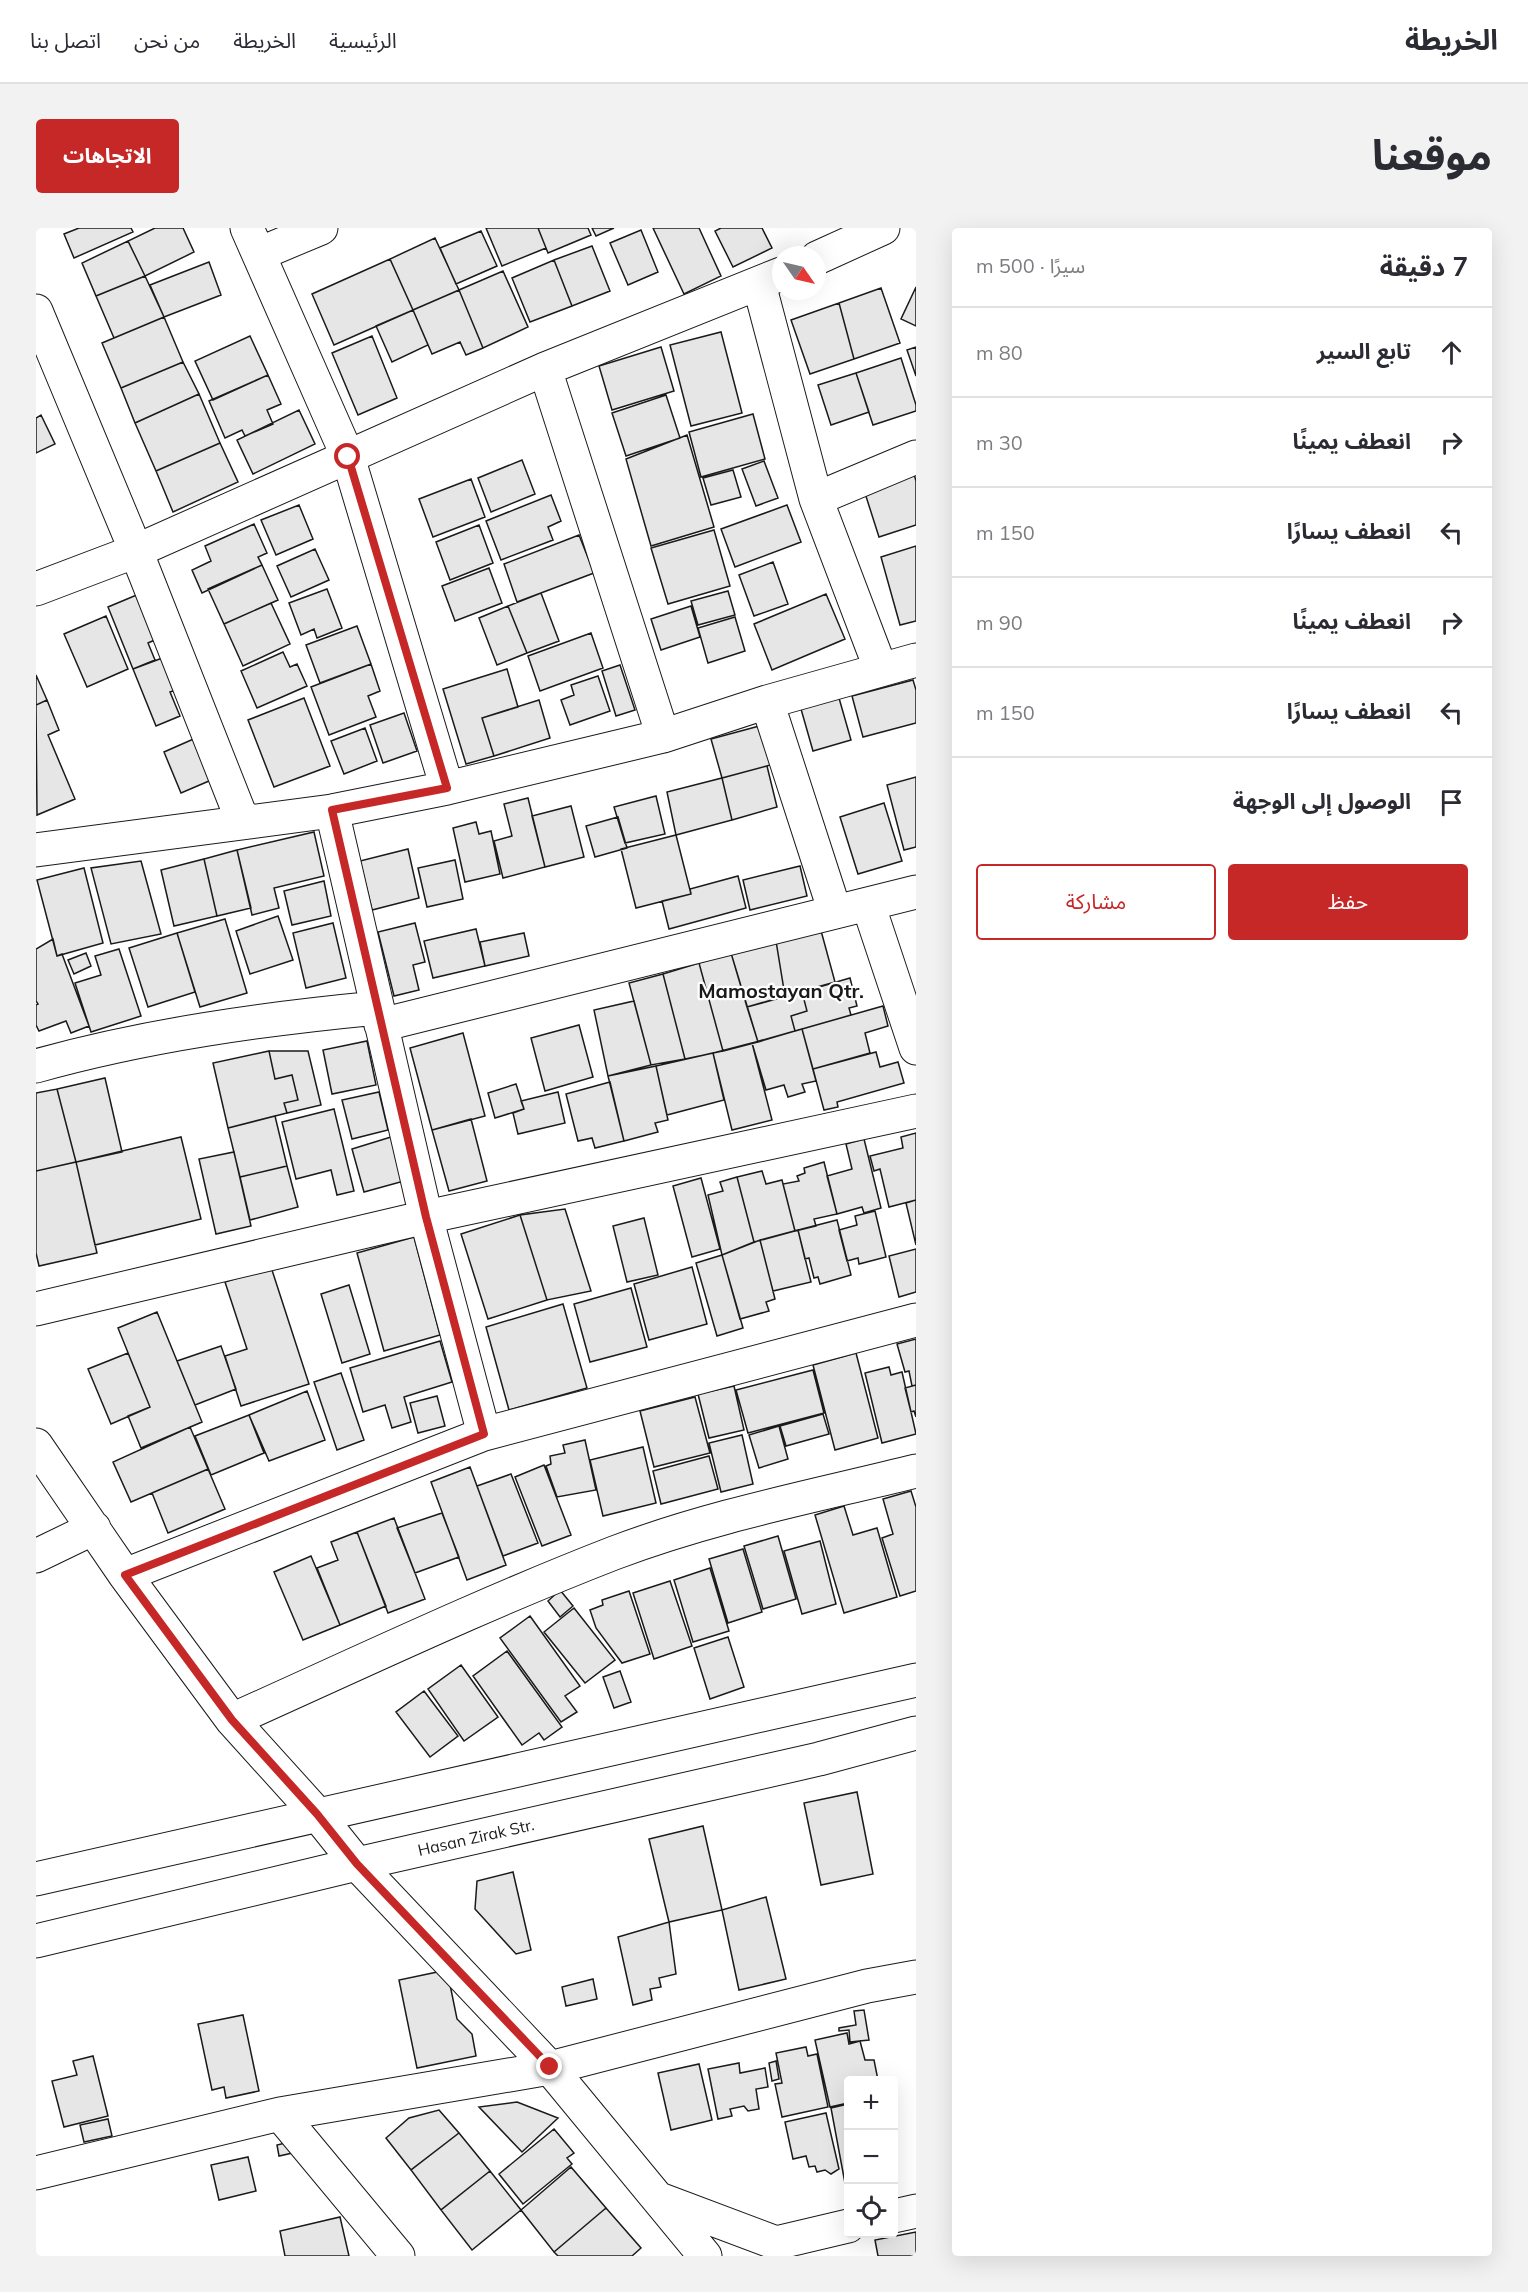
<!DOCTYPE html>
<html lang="ar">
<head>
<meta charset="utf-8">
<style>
  :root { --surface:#fff; --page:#f2f2f3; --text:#2b2b33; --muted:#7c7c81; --line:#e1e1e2; --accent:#c62828 }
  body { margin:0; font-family:Mulish,"Noto Sans Arabic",sans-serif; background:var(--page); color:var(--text); direction:rtl }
  .controls { position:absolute; right:18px; bottom:18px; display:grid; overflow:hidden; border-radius:6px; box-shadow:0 6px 24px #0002 }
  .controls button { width:54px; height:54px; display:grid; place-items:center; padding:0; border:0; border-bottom:2px solid var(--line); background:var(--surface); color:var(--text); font:30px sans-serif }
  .compass { position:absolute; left:736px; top:18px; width:54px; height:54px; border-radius:50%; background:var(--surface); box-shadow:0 6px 24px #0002; rotate:124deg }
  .stop { position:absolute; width:18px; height:18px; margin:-14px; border:4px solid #c62828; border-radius:50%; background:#fff }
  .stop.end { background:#c62828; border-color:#fff; box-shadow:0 2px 6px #0008 }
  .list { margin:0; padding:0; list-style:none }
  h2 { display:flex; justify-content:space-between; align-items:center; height:78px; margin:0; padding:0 24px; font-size:26px }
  h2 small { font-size:20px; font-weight:400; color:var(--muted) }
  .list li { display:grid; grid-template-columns:39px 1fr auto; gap:18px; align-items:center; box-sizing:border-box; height:90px; padding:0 24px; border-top:2px solid var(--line) }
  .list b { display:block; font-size:22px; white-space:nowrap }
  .list em { font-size:20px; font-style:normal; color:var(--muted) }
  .actions { display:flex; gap:12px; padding:18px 24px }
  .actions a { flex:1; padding:14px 0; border:2px solid var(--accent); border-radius:6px; text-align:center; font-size:21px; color:var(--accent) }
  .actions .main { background:var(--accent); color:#fff }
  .icon { flex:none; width:33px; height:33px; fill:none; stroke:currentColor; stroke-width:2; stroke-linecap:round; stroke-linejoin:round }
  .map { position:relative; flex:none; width:880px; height:2028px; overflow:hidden; direction:ltr; border-radius:6px }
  header { display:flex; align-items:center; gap:36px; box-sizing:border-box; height:84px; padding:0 30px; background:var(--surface); border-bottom:2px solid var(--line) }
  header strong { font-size:28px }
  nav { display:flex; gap:33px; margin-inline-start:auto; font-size:21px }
  .intro { display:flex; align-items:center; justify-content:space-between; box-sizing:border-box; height:144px; padding:0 36px }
  h1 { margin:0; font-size:42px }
  .button { padding:15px 27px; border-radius:6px; background:var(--accent); color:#fff; font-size:21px; font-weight:700 }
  main { display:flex; gap:36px; padding:0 36px }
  aside { flex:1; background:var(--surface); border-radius:6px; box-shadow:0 6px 24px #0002 }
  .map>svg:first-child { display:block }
  .building { fill:#e6e6e6; stroke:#1a1a1a; stroke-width:1.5 }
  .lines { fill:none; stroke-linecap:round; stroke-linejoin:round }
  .minor-casing { stroke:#1a1a1a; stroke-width:35 }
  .major-casing { stroke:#1a1a1a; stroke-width:35 }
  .minor { stroke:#fff; stroke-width:33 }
  .major { stroke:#fff; stroke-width:33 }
  .route { stroke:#c62828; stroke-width:8 }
  .labels { text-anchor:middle; stroke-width:4.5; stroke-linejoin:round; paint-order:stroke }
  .street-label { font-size:16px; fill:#1a1a1a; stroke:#fff }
  .quarter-label { font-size:20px; font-weight:bold; fill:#1a1a1a; stroke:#fff }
</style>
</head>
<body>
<header>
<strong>الخريطة</strong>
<nav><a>الرئيسية</a><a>الخريطة</a><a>من نحن</a><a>اتصل بنا</a></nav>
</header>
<div class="intro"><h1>موقعنا</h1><a class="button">الاتجاهات</a></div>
<main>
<aside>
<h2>7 دقيقة<small>سيرًا · 500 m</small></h2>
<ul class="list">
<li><svg class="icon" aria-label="ahead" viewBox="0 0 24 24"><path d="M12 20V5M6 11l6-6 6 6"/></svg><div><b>تابع السير</b></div><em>80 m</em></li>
<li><svg class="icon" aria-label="right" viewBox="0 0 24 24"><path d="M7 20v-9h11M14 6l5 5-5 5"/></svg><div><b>انعطف يمينًا</b></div><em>30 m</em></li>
<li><svg class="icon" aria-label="left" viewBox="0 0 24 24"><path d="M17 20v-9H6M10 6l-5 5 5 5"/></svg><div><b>انعطف يسارًا</b></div><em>150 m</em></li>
<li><svg class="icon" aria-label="right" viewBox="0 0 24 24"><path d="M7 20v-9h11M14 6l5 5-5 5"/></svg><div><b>انعطف يمينًا</b></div><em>90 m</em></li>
<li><svg class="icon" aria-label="left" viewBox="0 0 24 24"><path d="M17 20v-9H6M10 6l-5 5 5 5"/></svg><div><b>انعطف يسارًا</b></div><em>150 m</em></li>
<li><svg class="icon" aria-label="arrive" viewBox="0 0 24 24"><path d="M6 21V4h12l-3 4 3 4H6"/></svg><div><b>الوصول إلى الوجهة</b></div></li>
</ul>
<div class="actions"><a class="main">حفظ</a><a>مشاركة</a></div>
</aside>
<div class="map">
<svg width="880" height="2028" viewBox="0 0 880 2028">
  <rect width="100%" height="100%" fill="#fff"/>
  <path class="building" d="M43,0H95L97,4L38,30L28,6Z
    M119,0H147L158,24L109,48L92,13Z
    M450,0H502L510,20L466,38Z
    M502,0H552L555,7L512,25Z
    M556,0H578L560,8Z
    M617,0H663L685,48L648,66Z
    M685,0H726L736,20L697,39L679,3Z
    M605,2L622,44L592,57L574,15Z
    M445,3L461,38L420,56L404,20Z
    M399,10L423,62L377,82L354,31Z
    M92,13L109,48L60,68L46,35Z
    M556,18L574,63L536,78L518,32Z
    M354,31L377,82L298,117L276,66Z
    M518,32L536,78L494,94L476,50Z
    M173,34L185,67L128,89L114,57Z
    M467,43L492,99L447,120L423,62Z
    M109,48L128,89L78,110L60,68Z
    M880,59V98L865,91Z
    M845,60L864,115L818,131L803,75Z
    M423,62L447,120L430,127L424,114L396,126L377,82Z
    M803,75L818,131L774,146L755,92Z
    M377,82L392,117L356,134L340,98Z
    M128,89L147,134L85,160L66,115Z
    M685,104L706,185L655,198L634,117Z
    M214,108L232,147L177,172L159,133Z
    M336,108L361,170L322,187L296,125Z
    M625,119L638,163L576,182L563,138Z
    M880,119V148L871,122Z
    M865,130L880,177V183L837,197L820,145Z
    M147,134L163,166L99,195L85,160Z
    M820,145L833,184L795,197L782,157Z
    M232,147L245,176L231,182L237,196L209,208L206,202L189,210L173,173Z
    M163,166L184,215L120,243L99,195Z
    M630,167L644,210L590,228L576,185Z
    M263,182L279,216L217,246L201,212Z
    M717,186L729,231L665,249L653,204Z
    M5,187L19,216L0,225V190Z
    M651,207L678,299L615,318L590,231Z
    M184,215L202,254L137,284L120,243Z
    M486,232L499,266L455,284L442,250Z
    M728,233L742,270L720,278L706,241Z
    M697,242L705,269L675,277L667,250Z
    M878,246L880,253V297L843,309L828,262Z
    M435,251L449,289L397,309L383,271Z
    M515,267L525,293L512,299L517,312L465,332L450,293Z
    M263,277L277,311L240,327L225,292Z
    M751,277L765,314L699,339L685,301Z
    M218,296L231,325L222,329L226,337L166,365L156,342L175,333L169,318Z
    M443,297L457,335L414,352L400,314Z
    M678,302L694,358L632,376L615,320Z
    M543,307L558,345L481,374L468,336Z
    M880,318V393L864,397L845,329Z
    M279,321L293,352L255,369L241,338Z
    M737,334L752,376L718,388L703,347Z
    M226,337L242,372L188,396L172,361Z
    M453,340L466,375L419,393L406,358Z
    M291,361L306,400L281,410L278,401L265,407L253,375Z
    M692,363L699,387L662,397L655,373Z
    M505,365L523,413L491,425L472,378Z
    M103,366L121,411L112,415L119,432L97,441L72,379Z
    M790,366L809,411L736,442L718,396Z
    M235,375L254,416L207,438L188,396Z
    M472,378L491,425L461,437L443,390Z
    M655,378L664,409L625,422L615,391Z
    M70,388L92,441L51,459L28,406Z
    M699,389L709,423L672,435L662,400Z
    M321,398L335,436L284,455L270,417Z
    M555,405L567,440L504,463L492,428Z
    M247,424L254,439L261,436L271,458L221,480L205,443Z
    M129,429L143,461L134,464L144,488L120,498L97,441Z
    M335,436L344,463L332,468L340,489L293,507L275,459Z
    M584,437L599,482L580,488L566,443Z
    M471,441L482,479L446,490L458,528L430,536L407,461Z
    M0,447L11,472L0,477Z
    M562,448L574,483L534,497L525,472L538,467L535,457Z
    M877,452L880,462V495L827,509L816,468Z
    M268,470L294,538L238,559L212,492Z
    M803,470L815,512L777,523L765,481Z
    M11,472L23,502L12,507L39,571L1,587L0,477Z
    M503,472L514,510L458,528L446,490Z
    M368,485L381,523L347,535L334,497Z
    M727,497L738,536L686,550L675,511Z
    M329,500L341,533L308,546L295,513Z
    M162,509L180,550L145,565L128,524Z
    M731,538L741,579L696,592L686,550Z
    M880,549V619L868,622L851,557Z
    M686,550L696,592L640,607L631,564Z
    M620,568L629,606L589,615L578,579Z
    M492,570L509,639L467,650L458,613L476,608L468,576Z
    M848,575L866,633L822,646L804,589Z
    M535,578L548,629L509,639L496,588Z
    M582,589L591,620L559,629L550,598Z
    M440,594L443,606L455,603L464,646L429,654L417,600Z
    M278,604L288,648L238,660L243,680L216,687L201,622Z
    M640,607L655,666L600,680L585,621Z
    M372,621L383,670L336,682L324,633Z
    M201,622L215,680L181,688L168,631Z
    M168,631L181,688L138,698L125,642Z
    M419,632L427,671L391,679L382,640Z
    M105,633L125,706L75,716L55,640Z
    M764,638L771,668L714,682L707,652Z
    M48,640L67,715L21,728L1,652Z
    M702,648L710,680L633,701L626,673L655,666L654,661Z
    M288,653L295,688L256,697L248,663Z
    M242,688L257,732L214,746L200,703Z
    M189,691L211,765L164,779L141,705Z
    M297,695L310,750L270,760L257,705Z
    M379,695L389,734L377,737L383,762L358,768L342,704Z
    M784,699L799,754L749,768L740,713Z
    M440,701L449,738L397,750L388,713Z
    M141,705L159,764L112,779L93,720Z
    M488,705L493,728L449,738L444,714Z
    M17,711L21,728L26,726L53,798L35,805L30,793L3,803L0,797V777L2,776L0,773V721Z
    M740,713L749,768L711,779L695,725Z
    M83,721L105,788L55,804L39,755L65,747L59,728Z
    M50,725L55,738L38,746L32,732Z
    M695,725L722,814L687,823L663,735Z
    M663,735L687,823L649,831L627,746Z
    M627,746L649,831L615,837L593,755Z
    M814,750L821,778L813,780L815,787L759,803L755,788L771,783L766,764Z
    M766,764L771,783L755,788L759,803L722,814L711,779Z
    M598,773L615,837L572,848L558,782Z
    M847,778L852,798L829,805L834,825L777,841L766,801Z
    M543,797L557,849L509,863L495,810Z
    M766,801L780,853L766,856L769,864L752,869L748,857L730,862L716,815Z
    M427,805L449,888L396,902L374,820Z
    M331,813L340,857L296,866L287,822Z
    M716,815L736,892L696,902L677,825Z
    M233,823L239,851L256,847L262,872L248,875L251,885L192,900L177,835Z
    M233,823H272L285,877L251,885L248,875L262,872L256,847L239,851Z
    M840,824L844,839L862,834L868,855L801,874L802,879L788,882L777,841Z
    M677,825L688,872L631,887L620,838Z
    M620,838L632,892L619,895L622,904L588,913L572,848Z
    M69,850L86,924L40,934L21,861Z
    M574,854L588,913L559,920L556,910L542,913L530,866Z
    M480,856L488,881L459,890L452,865Z
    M21,861L40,934L0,943V865Z
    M343,864L352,902L316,911L306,872Z
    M522,864L529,895L482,906L477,885L488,881L485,873Z
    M298,881L318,963L301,967L295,942L260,951L246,894Z
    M239,888L251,938L204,949L192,900Z
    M435,891L451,953L413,963L396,902Z
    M880,905V972L853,979L844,941L838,943L834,928L867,920L865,909Z
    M145,909L165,991L59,1017L40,934Z
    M355,909L368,953L328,964L316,921Z
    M828,911L845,980L828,985L826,979L801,986L791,948L816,941L810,916Z
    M198,924L215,998L180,1006L163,931Z
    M40,934L61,1025L3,1038L0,1025V943Z
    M788,934L801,986L778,991L780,998L759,1003L747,956L763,953L761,948L769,945L768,940Z
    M251,938L262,979L214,992L204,949Z
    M726,943L730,956L746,952L759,1003L718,1014L701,949Z
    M701,949L718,1014L686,1027L672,967L687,963L684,954Z
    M665,950L684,1021L656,1029L637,958Z
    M880,972V1017L870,975Z
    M529,981L555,1063L511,1072L484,987Z
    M839,983L850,1029L823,1036L822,1030L811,1033L803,1002L821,997L819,988Z
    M484,987L511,1072L452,1091L425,1006Z
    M608,990L622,1047L591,1054L577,998Z
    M801,992L815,1047L784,1056L782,1049L778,1050L773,1030L769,1031L762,1002Z
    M762,1002L775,1054L737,1063L724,1012Z
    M378,1009L404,1107L348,1123L321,1025Z
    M724,1012L739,1071L730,1074L733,1083L704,1091L686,1027Z
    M880,1021V1064L863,1069L853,1028Z
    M686,1027L707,1100L681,1108L660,1035Z
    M235,1039L273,1156L205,1178L189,1128L211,1121L189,1054Z
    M656,1039L671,1096L613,1112L598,1056Z
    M313,1057L334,1126L306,1135L285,1066Z
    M595,1060L611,1119L554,1134L538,1076Z
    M527,1076L551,1160L473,1182L450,1099Z
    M121,1084L166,1194L105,1220L92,1188L114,1179L82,1100Z
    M880,1111V1157L876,1158L873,1143L869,1144L861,1116Z
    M404,1113L416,1154L368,1169L375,1194L356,1200L349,1177L327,1184L314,1140Z
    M185,1118L200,1161L159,1177L141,1133Z
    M92,1125L114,1179L75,1196L52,1141Z
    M820,1125L842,1210L799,1222L777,1137Z
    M853,1139L855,1147L866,1144L880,1206L846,1215L829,1145Z
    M777,1142L788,1185L712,1205L700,1162Z
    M305,1145L328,1212L301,1222L278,1154Z
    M880,1157V1189L878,1183L875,1184L869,1160Z
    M698,1158L708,1202L673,1210L662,1166Z
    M271,1163L289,1212L233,1233L213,1187Z
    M401,1168L409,1198L382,1205L374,1175Z
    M659,1169L674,1225L618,1239L604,1183Z
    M787,1186L793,1206L750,1218L744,1198Z
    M213,1187L228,1225L175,1247L159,1208Z
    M743,1198L752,1231L723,1240L713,1207Z
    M154,1199L172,1241L95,1274L77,1234Z
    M706,1207L717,1256L685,1264L673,1215Z
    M549,1212L560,1262L521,1269L510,1238L515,1236L514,1228L529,1225L527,1217Z
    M607,1219L620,1275L567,1288L554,1232Z
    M673,1228L682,1261L625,1276L617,1243Z
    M508,1237L535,1307L506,1318L479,1249Z
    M434,1239L470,1337L431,1352L395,1254Z
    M172,1241L189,1281L132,1305L116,1265Z
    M475,1246L502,1315L467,1328L441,1258Z
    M875,1263L880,1279V1363L864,1368L846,1310L857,1306L847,1271Z
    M808,1278L817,1307L841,1300L861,1369L808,1385L779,1287Z
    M406,1285L423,1329L379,1345L361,1300Z
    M358,1290L389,1371L352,1385L321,1304Z
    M321,1304L350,1378L304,1397L281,1340L302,1332L295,1314Z
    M742,1308L760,1371L727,1381L708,1318Z
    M784,1313L800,1376L766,1386L748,1323Z
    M707,1321L726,1384L692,1395L673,1331Z
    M275,1328L304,1397L267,1412L238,1344Z
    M674,1340L693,1403L657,1414L638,1352Z
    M634,1353L656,1418L618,1431L597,1365Z
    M524,1362L537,1378L524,1389L512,1373Z
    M593,1363L614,1426L586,1435L560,1400L554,1382L567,1377L566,1372Z
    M538,1380L579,1432L549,1455L508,1404Z
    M494,1388L544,1458L529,1468L541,1484L525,1494L464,1410Z
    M692,1409L708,1459L674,1471L658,1420Z
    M471,1423L526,1499L508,1512L503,1505L486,1517L437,1448Z
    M425,1437L462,1489L428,1513L392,1461Z
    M584,1443L595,1474L578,1480L567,1449Z
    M388,1463L422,1508L394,1529L360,1484Z
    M821,1564L837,1646L785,1657L768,1575Z
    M667,1598L686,1682L633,1694L613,1611Z
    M477,1644L495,1722L480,1726L439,1681L441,1653Z
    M730,1669L750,1751L703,1762L686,1682Z
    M633,1694L640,1746L623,1750L625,1759L614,1761L616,1772L597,1777L582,1709Z
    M411,1742L421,1791L436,1806L440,1828L381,1840L363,1752Z
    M557,1751L561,1771L530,1778L526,1759Z
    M828,1782L833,1812L814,1814L813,1802L803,1803V1800L820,1797L818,1783Z
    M207,1787L223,1863L190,1870L188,1859L176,1862L162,1796Z
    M811,1805L813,1816L824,1813L829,1832H838L842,1852H812V1875L794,1879L779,1812Z
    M770,1819L772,1828L781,1826L792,1879L746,1889L739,1856L746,1855L740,1825Z
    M57,1828L72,1888L28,1899L16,1853L41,1847L37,1833Z
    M740,1833L743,1851L736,1853L733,1835Z
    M703,1835L704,1845L729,1840L732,1859L720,1861L723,1881L712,1883L708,1878L694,1881L696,1888L682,1891L672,1841Z
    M663,1836L676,1892L635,1902L622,1845Z
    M481,1874L522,1890L486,1924L443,1879Z
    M812,1876V1966H811L795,1880Z
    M403,1882L423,1905L375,1942L350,1910L373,1890Z
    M790,1885L803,1941L795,1946L789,1942L781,1944L779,1938L773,1939L770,1928L757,1931L749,1894Z
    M72,1891L76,1908L48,1914L44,1897Z
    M518,1901L538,1925L531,1930L536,1936L487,1976L463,1946Z
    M423,1905L454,1943L405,1982L375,1942Z
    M253,1914L261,1924L243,1928L241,1917Z
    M212,1929L220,1963L183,1972L175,1937Z
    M535,1939L570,1980L518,2024L485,1982Z
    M454,1943L485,1982L436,2022L405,1982Z
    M570,1980L605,2020L596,2028H522L518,2024Z
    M304,1989L313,2028H249L244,2003Z
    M880,2004V2028H842L839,2012Z"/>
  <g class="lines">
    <defs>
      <path id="minor" d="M211,0L312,229L411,560
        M223,26L285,0
        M781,30L847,0
        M723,56L780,271L845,442
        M0,83L100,323L207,594
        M509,141L627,508
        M780,271L880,229
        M0,361L100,323L509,141L745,46
        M731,474L799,684
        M296,583L390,989L448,1206
        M0,622L296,583L411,560L627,508L731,474L880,432
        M832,676L880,820
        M345,797L880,664
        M0,838C111,807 226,791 341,780
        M0,1081L390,989L880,883
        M0,1217L89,1347L196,1492L281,1586L321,1636L514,1840L669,2028
        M0,1328L58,1300
        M89,1347L448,1206L880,1092
        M196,1492C323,1435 449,1375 578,1325C675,1288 779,1268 880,1243
        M244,1886L362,2028
        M0,1945L244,1886L514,1840L831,1758L880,1749
        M623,1971L740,2015L812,1998
        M858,1988L880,1983"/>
      <g id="major">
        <path d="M0,1651L880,1452"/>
        <path id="s1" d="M0,1713L321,1636L783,1531L880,1505"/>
      </g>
    </defs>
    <use href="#minor" class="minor-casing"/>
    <use href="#major" class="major-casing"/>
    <use href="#minor" class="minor"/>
    <use href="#major" class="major"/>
  </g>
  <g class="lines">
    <path class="route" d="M312,229L411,560L296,582L390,989L448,1206L89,1347L196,1492L281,1586L321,1636L514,1839"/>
  </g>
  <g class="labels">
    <g class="street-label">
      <text dy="6" stroke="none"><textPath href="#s1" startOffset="452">Hasan Zirak Str.</textPath></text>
    </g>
    <g class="quarter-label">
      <text x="745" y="770">Mamostayan Qtr.</text>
    </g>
  </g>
</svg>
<div class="controls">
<button>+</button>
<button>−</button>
<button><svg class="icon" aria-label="locate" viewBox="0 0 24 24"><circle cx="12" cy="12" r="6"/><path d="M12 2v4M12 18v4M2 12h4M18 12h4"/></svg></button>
</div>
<svg class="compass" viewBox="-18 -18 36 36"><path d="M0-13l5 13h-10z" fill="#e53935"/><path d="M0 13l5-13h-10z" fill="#7c7c81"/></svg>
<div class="stop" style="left:312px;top:229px"></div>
<div class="stop end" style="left:514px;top:1839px"></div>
</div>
</main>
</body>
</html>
